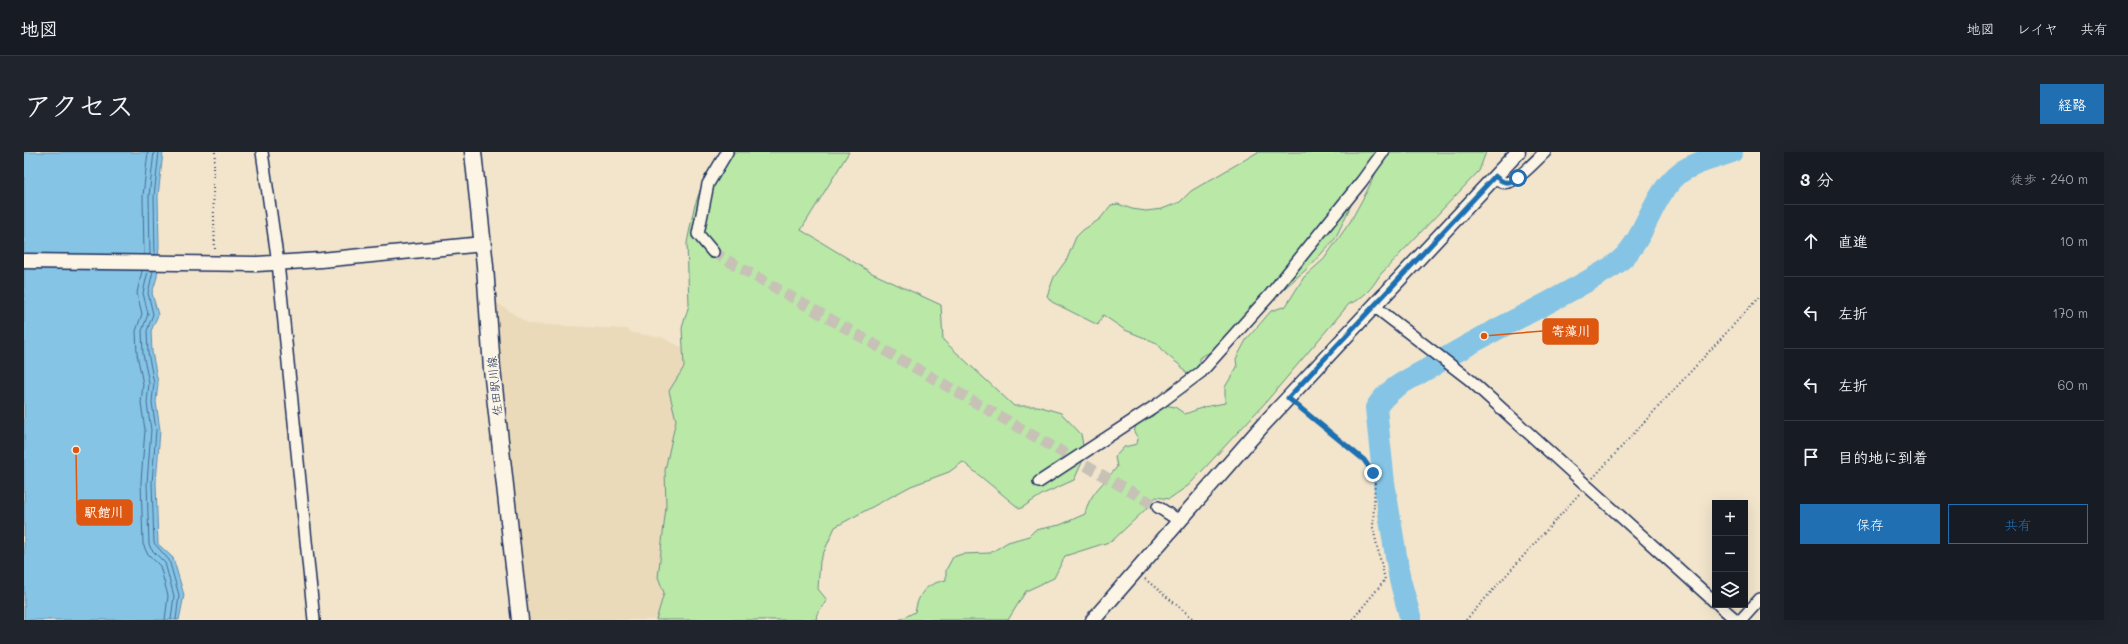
<!DOCTYPE html>
<html lang="ja">
<head>
<meta charset="utf-8">
<style>
  :root { --surface:#171b24; --page:#20242c; --text:#f1f3f6; --muted:#9ea1a6; --line:#363941; --accent:#1f6fb2 }
  body { margin:0; font-family:Mali,"Klee One",sans-serif; background:var(--page); color:var(--text) }
  .controls { position:absolute; right:12px; bottom:12px; display:grid; overflow:hidden; border-radius:0px; box-shadow:0 4px 16px #0002 }
  .controls button { width:36px; height:36px; display:grid; place-items:center; padding:0; border:0; border-bottom:1px solid var(--line); background:var(--surface); color:var(--text); font:20px sans-serif }
  .stop { position:absolute; width:12px; height:12px; margin:-9px; border:3px solid #1f6fb2; border-radius:50%; background:#fff }
  .stop.end { background:#1f6fb2; border-color:#fff; box-shadow:0 1px 4px #0008 }
  .list { margin:0; padding:0; list-style:none }
  h2 { display:flex; justify-content:space-between; align-items:center; height:52px; margin:0; padding:0 16px; font-size:17px }
  h2 small { font-size:13px; font-weight:400; color:var(--muted) }
  .list li { display:grid; grid-template-columns:26px 1fr auto; gap:12px; align-items:center; box-sizing:border-box; height:72px; padding:0 16px; border-top:1px solid var(--line) }
  .list b { display:block; font-size:15px; white-space:nowrap }
  .list em { font-size:13px; font-style:normal; color:var(--muted) }
  .actions { display:flex; gap:8px; padding:12px 16px }
  .actions a { flex:1; padding:9px 0; border:1px solid var(--accent); border-radius:0px; text-align:center; font-size:14px; color:var(--accent) }
  .actions .main { background:var(--accent); color:#fff }
  .icon { flex:none; width:22px; height:22px; fill:none; stroke:currentColor; stroke-width:2; stroke-linecap:round; stroke-linejoin:round }
  .map { position:relative; flex:none; width:1736px; height:468px; overflow:hidden; border-radius:0px }
  header { display:flex; align-items:center; gap:24px; box-sizing:border-box; height:56px; padding:0 20px; background:var(--surface); border-bottom:1px solid var(--line) }
  header strong { font-size:19px }
  nav { display:flex; gap:22px; margin-inline-start:auto; font-size:14px }
  .intro { display:flex; align-items:center; justify-content:space-between; box-sizing:border-box; height:96px; padding:0 24px }
  h1 { margin:0; font-size:28px }
  .button { padding:10px 18px; border-radius:0px; background:var(--accent); color:#fff; font-size:14px; font-weight:700 }
  main { display:flex; gap:24px; padding:0 24px }
  aside { flex:1; background:var(--surface); border-radius:0px; box-shadow:0 4px 16px #0002 }
  .map>svg:first-child { display:block }
  .built { fill:#ebdaba }
  .green { fill:#b9e8a7; stroke:#6a8c82 }
  .water { fill:#85c4e5; stroke:#5b88af }
  .lines { fill:none; stroke-linecap:round; stroke-linejoin:round }
  .shore { stroke:#456b94; stroke-width:1 }
  .river { stroke:#85c4e5; stroke-width:22 }
  .minor-tunnel { stroke:#c7c1b6; stroke-width:11; stroke-dasharray:11 5.5; stroke-linecap:butt }
  .minor-casing { stroke:#1b2f5e; stroke-width:14 }
  .tertiary-casing { stroke:#1b2f5e; stroke-width:17 }
  .secondary-casing { stroke:#1b2f5e; stroke-width:19 }
  .path { stroke:#1b2f5e; stroke-width:2; stroke-dasharray:1 3; stroke-linecap:butt }
  .minor { stroke:#fcf5e5; stroke-width:11 }
  .tertiary { stroke:#fcf5e5; stroke-width:14 }
  .secondary { stroke:#fcf5e5; stroke-width:16 }
  .route { stroke:#1f6fb2; stroke-width:5 }
  .labels { text-anchor:middle; stroke-width:3; stroke-linejoin:round; paint-order:stroke }
  .street-label { font-size:12px; fill:#1b2f5e; stroke:#fcf5e5 }
  .leader { fill:none; stroke:#de5710; stroke-width:1.5 }
  .callout-dot { fill:#de5710; stroke:#fcf5e5; stroke-width:1.5 }
  .callout { fill:#de5710; stroke:#de5710; stroke-width:1.5 }
  .callout-label { font-size:13px; text-anchor:middle; font-weight:bold; fill:#fff }
</style>
</head>
<body>
<header>
<strong>地図</strong>
<nav><a>地図</a><a>レイヤ</a><a>共有</a></nav>
</header>
<div class="intro"><h1>アクセス</h1><a class="button">経路</a></div>
<main>
<div class="map">
<svg width="1736" height="468" viewBox="0 0 1736 468">
  <rect width="100%" height="100%" fill="#f2e5cc"/>
  <filter id="ink" filterUnits="userSpaceOnUse"><feTurbulence type="fractalNoise" baseFrequency=".025" numOctaves="2"/><feDisplacementMap in="SourceGraphic" scale="8" xChannelSelector="R" yChannelSelector="G"/><feConvolveMatrix kernelMatrix="1 2 1 2 8 2 1 2 1" color-interpolation-filters="sRGB"/></filter>
  <g filter="url(#ink)">
    <path class="built" d="M469,148L505,172L602,177L608,181L637,185L661,197L649,352L643,468H505Z"/>
    <path class="green" d="M697,0H825L777,78L848,121L917,153L919,188L990,254H1014L1037,261L1057,282L1061,304L1050,328L1019,342L996,357L939,310L925,320L887,334L811,375L796,409L794,437L803,448L793,462L792,468H632L640,441L634,425L642,355L641,318L652,268L645,239L660,215L658,176L665,153L663,91L670,56L681,24Z
      M1234,0H1357L1329,49L1311,87L1284,116L1255,141L1230,152L1189,199L1176,205V225L1167,228L1158,215L1142,202L1133,191L1101,178L1079,163L1074,173L1028,150L1023,144L1030,125L1043,107L1052,85L1059,78L1076,67L1087,53L1094,52L1108,57L1122,59L1138,57L1156,50L1167,39Z
      M1365,0H1462L1455,19L1356,123C1348,136 1340,146 1325,152L1241,251L1165,333L1145,347L1132,345L1122,357L1088,389L1041,404L1030,426L1002,439L984,468H875L891,460C895,440 902,432 922,428V418L929,405L938,402L966,401L984,390L1005,384L1011,378L1036,373L1061,362C1064,343 1081,330 1093,315L1091,305L1100,295L1113,292L1114,286L1110,280L1113,270L1129,264L1134,257L1141,253L1151,255L1161,262L1180,255L1201,251V235L1213,215L1212,207L1222,188L1247,159L1262,154L1280,125L1300,107L1326,70L1343,39L1359,6Z"/>
    <path class="water" d="M0,0H139L134,44L135,93L133,125L128,141L134,163L127,179L128,200L134,231L132,250L136,278L132,331L134,392L149,406L160,443L155,468H0Z"/>
    <g class="lines">
      <path class="shore" d="M120,103L119,44L124,0
        M126,103L125,44L130,0
        M131,103L130,44L135,0
        M118,119L113,141L118,162L112,179L113,202L119,232L117,251L121,278L117,330L119,392L123,401L136,414L144,444L141,468
        M124,119L119,141L124,162L118,179L119,202L125,231L123,251L127,278L123,331L125,392L127,397L141,411L150,444L147,468
        M129,119L124,141L129,162L123,179L124,201L130,231L128,250L132,278L128,331L130,391L145,408L155,443L152,468"/>
      <path class="river" d="M1387,468L1376,428L1360,331L1352,256C1365,235 1386,227 1407,215C1465,178 1530,151 1589,114C1622,93 1625,44 1657,20C1671,10 1692,6 1708,0"/>
      <path class="minor-tunnel" d="M689,100L1134,355"/>
      <defs>
        <path id="minor" d="M238,0L254,111L290,468
          M1471,24C1473,26 1476,29 1478,30C1489,35 1513,7 1521,0
          M689,100L674,82L684,32L703,0
          M1350,154L1446,228L1691,450
          M1015,330L1137,250L1177,220L1246,143L1338,29L1359,0
          M1134,355L1154,368
          M1695,453L1712,468
          M1717,468L1736,447"/>
        <path id="tertiary" d="M0,109L233,112L297,108L459,92
          M1069,468L1239,273L1494,0"/>
        <path id="secondary" d="M449,0L461,114L468,217L496,468"/>
      </defs>
      <use href="#minor" class="minor-casing"/>
      <use href="#tertiary" class="tertiary-casing"/>
      <use href="#secondary" class="secondary-casing"/>
      <path class="path" d="M191,0L189,33L191,99
        M1274,254L1340,308L1347,316L1351,326L1349,376L1361,428L1328,468
        M1569,326L1736,144
        M1121,427L1171,468
        M1442,468L1556,341"/>
      <use href="#minor" class="minor"/>
      <use href="#tertiary" class="tertiary"/>
      <use href="#secondary" class="secondary"/>
    </g>
  </g>
  <g class="lines" filter="url(#ink)">
    <path class="route" d="M1349,321L1340,308L1264,246L1471,24C1480,32 1484,32 1494,26"/>
  </g>
  <g class="labels">
    <g class="street-label">
      <text transform="translate(471 234) rotate(-96)" y="4">佐田駅川線</text>
    </g>
  </g>
  <path class="leader" d="M1460 184L1519 179M52 298L53 361"/>
  <g class="callout-dot">
    <circle cx="1460" cy="184" r="4"/>
    <circle cx="52" cy="298" r="4"/>
  </g>
  <g class="callout">
    <rect x="1519" y="167" width="55" height="25" rx="4"/>
    <rect x="53" y="348" width="55" height="25" rx="4"/>
  </g>
  <g class="callout-label">
    <text x="1547" y="184">寄藻川</text>
    <text x="80" y="365">駅館川</text>
  </g>
</svg>
<div class="controls">
<button>+</button>
<button>−</button>
<button><svg class="icon" aria-label="layers" viewBox="0 0 24 24"><path d="M12 4l9 5-9 5-9-5zM3 14l9 5 9-5"/></svg></button>
</div>
<div class="stop" style="left:1494px;top:26px"></div>
<div class="stop end" style="left:1349px;top:321px"></div>
</div>
<aside>
<h2>3 分<small>徒歩 · 240 m</small></h2>
<ul class="list">
<li><svg class="icon" aria-label="ahead" viewBox="0 0 24 24"><path d="M12 20V5M6 11l6-6 6 6"/></svg><div><b>直進</b></div><em>10 m</em></li>
<li><svg class="icon" aria-label="left" viewBox="0 0 24 24"><path d="M17 20v-9H6M10 6l-5 5 5 5"/></svg><div><b>左折</b></div><em>170 m</em></li>
<li><svg class="icon" aria-label="left" viewBox="0 0 24 24"><path d="M17 20v-9H6M10 6l-5 5 5 5"/></svg><div><b>左折</b></div><em>60 m</em></li>
<li><svg class="icon" aria-label="arrive" viewBox="0 0 24 24"><path d="M6 21V4h12l-3 4 3 4H6"/></svg><div><b>目的地に到着</b></div></li>
</ul>
<div class="actions"><a class="main">保存</a><a>共有</a></div>
</aside>
</main>
</body>
</html>
